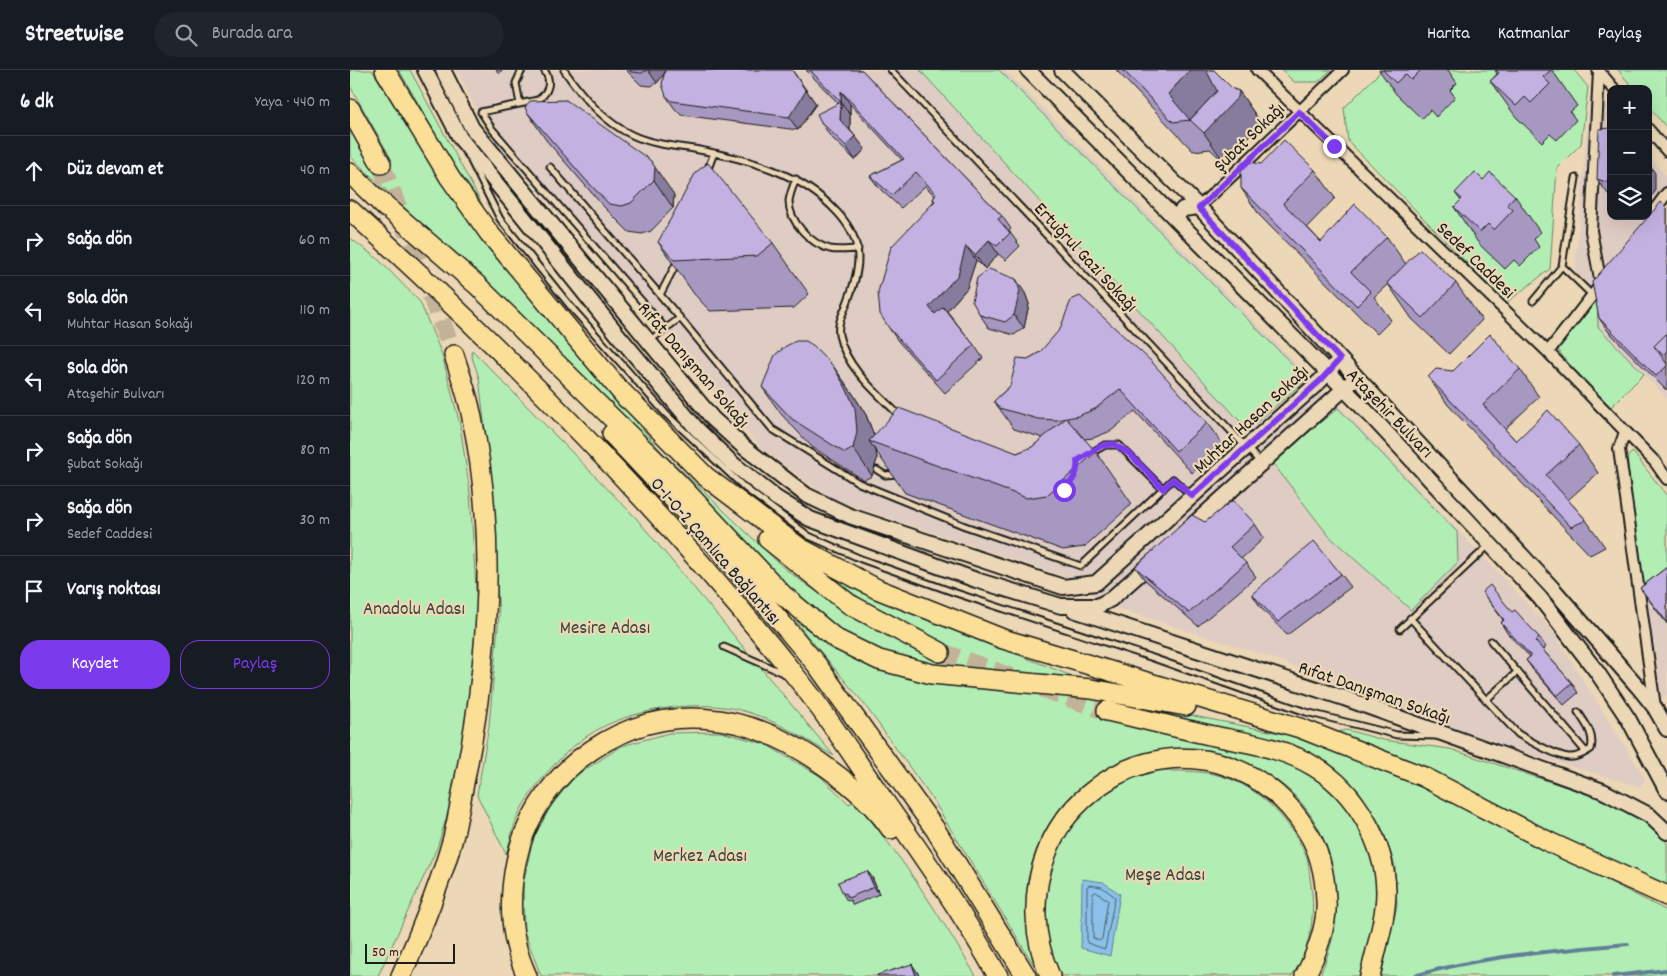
<!DOCTYPE html>
<html lang="tr">
<head>
<meta charset="utf-8">
<style>
  :root { --surface:#171b24; --page:#20242c; --text:#f1f3f6; --muted:#9ea1a6; --line:#363941; --accent:#7c3aed }
  body { margin:0; font-family:Dekko,sans-serif; background:var(--page); color:var(--text) }
  .controls { position:absolute; right:15px; top:15px; display:grid; overflow:hidden; border-radius:10px; box-shadow:0 5px 20px #0002 }
  .controls button { width:45px; height:45px; display:grid; place-items:center; padding:0; border:0; border-bottom:1px solid var(--line); background:var(--surface); color:var(--text); font:25px sans-serif }
  .scale { position:absolute; left:15px; bottom:12px; width:90px; box-sizing:border-box; padding-left:5px; border:2px solid #1c1c1c; border-top:0; font-size:14px; line-height:18px; white-space:nowrap; color:#1c1c1c; -webkit-text-stroke:4px #ecd8b6; paint-order:stroke }
  .stop { position:absolute; width:15px; height:15px; margin:-11px; border:4px solid #7c3aed; border-radius:50%; background:#fff }
  .stop.end { background:#7c3aed; border-color:#fff; box-shadow:0 1px 5px #0008 }
  .list { margin:0; padding:0; list-style:none }
  h2 { display:flex; justify-content:space-between; align-items:center; height:65px; margin:0; padding:0 20px; font-size:21px }
  h2 small { font-size:16px; font-weight:400; color:var(--muted) }
  .list li { display:grid; grid-template-columns:32px 1fr auto; gap:15px; align-items:center; box-sizing:border-box; height:70px; padding:0 20px; border-top:1px solid var(--line) }
  .list b { display:block; font-size:19px; white-space:nowrap }
  .list p { margin:0; font-size:16px; white-space:nowrap; color:var(--muted) }
  .list em { font-size:16px; font-style:normal; color:var(--muted) }
  .actions { display:flex; gap:10px; padding:15px 20px }
  .actions a { flex:1; padding:11px 0; border:1px solid var(--accent); border-radius:20px; text-align:center; font-size:18px; color:var(--accent) }
  .actions .main { background:var(--accent); color:#fff }
  .icon { flex:none; width:28px; height:28px; fill:none; stroke:currentColor; stroke-width:2; stroke-linecap:round; stroke-linejoin:round }
  .map { position:relative; flex:none; width:1317px; height:906px; overflow:hidden }
  header { display:flex; align-items:center; gap:30px; box-sizing:border-box; height:70px; padding:0 25px; background:var(--surface); border-bottom:1px solid var(--line) }
  header strong { font-size:24px }
  nav { display:flex; gap:28px; margin-inline-start:auto; font-size:18px }
  .search { width:350px; height:45px; background:var(--page); display:flex; align-items:center; gap:12px; box-sizing:border-box; padding:0 18px; border-radius:28px; color:var(--muted); font-size:19px }
  main { display:flex }
  aside { flex:1; background:var(--surface) }
  .map>svg:first-child { display:block }
  .built { fill:#dfccc3 }
  .green { fill:#b2eeb4; stroke:#678568 }
  .water { fill:#8bc1e8; stroke:#5f7f96 }
  .lines { fill:none; stroke-linecap:round; stroke-linejoin:round }
  .shore { stroke:#485e6e; stroke-width:1 }
  .stream { stroke:#5f7f96; stroke-width:4 }
  .highway-tunnel { stroke:#c2b297; stroke-width:19; stroke-dasharray:19 9; stroke-linecap:butt }
  .lane-casing { stroke:#1c1c1c; stroke-width:9 }
  .street-casing { stroke:#1c1c1c; stroke-width:14 }
  .secondary-casing { stroke:#1c1c1c; stroke-width:18 }
  .highway-casing { stroke:#1c1c1c; stroke-width:22 }
  .lane { stroke:#ecd8b6; stroke-width:5 }
  .street { stroke:#ecd8b6; stroke-width:10 }
  .secondary { stroke:#ecd8b6; stroke-width:14 }
  .highway { stroke:#fbdf96; stroke-width:19 }
  .wall { fill:#a798c2; stroke:#1c1c1c }
  .shaded-wall { fill:#887c9e; stroke:#1c1c1c }
  .building { fill:#c2b1e1; stroke:#1c1c1c }
  .route { stroke:#7c3aed; stroke-width:6 }
  .labels { text-anchor:middle; stroke-width:4.5; stroke-linejoin:round; paint-order:stroke }
  .street-label { font-size:19px; fill:#1c1c1c; stroke:#ecd8b6 }
  .park-label { font-size:19px; fill:#3a463a; stroke:#ecd8b6 }
</style>
</head>
<body>
<header>
<strong>Streetwise</strong>
<div class="search"><svg class="icon" aria-label="search" viewBox="0 0 24 24"><circle cx="10" cy="10" r="6"/><path d="M15 15l6 6"/></svg>Burada ara</div>
<nav><a>Harita</a><a>Katmanlar</a><a>Paylaş</a></nav>
</header>
<main>
<aside>
<h2>6 dk<small>Yaya · 440 m</small></h2>
<ul class="list">
<li><svg class="icon" aria-label="ahead" viewBox="0 0 24 24"><path d="M12 20V5M6 11l6-6 6 6"/></svg><div><b>Düz devam et</b></div><em>40 m</em></li>
<li><svg class="icon" aria-label="right" viewBox="0 0 24 24"><path d="M7 20v-9h11M14 6l5 5-5 5"/></svg><div><b>Sağa dön</b></div><em>60 m</em></li>
<li><svg class="icon" aria-label="left" viewBox="0 0 24 24"><path d="M17 20v-9H6M10 6l-5 5 5 5"/></svg><div><b>Sola dön</b><p>Muhtar Hasan Sokağı</p></div><em>110 m</em></li>
<li><svg class="icon" aria-label="left" viewBox="0 0 24 24"><path d="M17 20v-9H6M10 6l-5 5 5 5"/></svg><div><b>Sola dön</b><p>Ataşehir Bulvarı</p></div><em>120 m</em></li>
<li><svg class="icon" aria-label="right" viewBox="0 0 24 24"><path d="M7 20v-9h11M14 6l5 5-5 5"/></svg><div><b>Sağa dön</b><p>Şubat Sokağı</p></div><em>80 m</em></li>
<li><svg class="icon" aria-label="right" viewBox="0 0 24 24"><path d="M7 20v-9h11M14 6l5 5-5 5"/></svg><div><b>Sağa dön</b><p>Sedef Caddesi</p></div><em>30 m</em></li>
<li><svg class="icon" aria-label="arrive" viewBox="0 0 24 24"><path d="M6 21V4h12l-3 4 3 4H6"/></svg><div><b>Varış noktası</b></div></li>
</ul>
<div class="actions"><a class="main">Kaydet</a><a>Paylaş</a></div>
</aside>
<div class="map">
<svg width="1317" height="906" viewBox="0 0 1317 906">
  <rect width="100%" height="100%" fill="#ecd8b6"/>
  <filter id="ink" filterUnits="userSpaceOnUse"><feTurbulence type="fractalNoise" baseFrequency=".02" numOctaves="2"/><feDisplacementMap in="SourceGraphic" scale="10" xChannelSelector="R" yChannelSelector="G"/><feConvolveMatrix kernelMatrix="1 2 1 2 8 2 1 2 1" color-interpolation-filters="sRGB"/></filter>
  <g filter="url(#ink)">
    <path class="built" d="M107,0H655L1037,385L1201,559L1295,708L1291,717L1133,671L1065,647L926,589L757,535L720,508L479,428L411,378L276,219L139,66Z
      M1241,13L1261,38V146H1298V84L1317,107V329L1248,257L1246,226L1225,200Z
      M1317,508V624L1310,630L1294,527Z"/>
    <path class="green" d="M0,0H22L82,97L151,193L311,381L435,499L496,543L541,548L475,505L517,525L732,610L561,593L509,574L481,555L445,524L377,456L225,299L0,86V54L24,97L42,90L0,16Z
      M49,0H60L133,136L101,91Z
      M570,0H649L957,309L898,360Z
      M932,0H981L968,12H944Z
      M1032,0H1224L1238,17L1231,74L1207,98L1200,199L1156,233L998,71L994,38Z
      M1268,0H1317V58L1298,36V19H1284Z
      M0,168L29,190L70,232L92,285L110,355L120,423L127,535L119,639L100,736L87,778L28,906H0Z
      M1247,226L1248,257L1294,304L1259,339L1220,298L1208,279Z
      M122,280L286,448L484,686C450,666 414,642 374,637C334,632 279,641 245,661C216,678 191,707 174,734C165,748 161,768 156,784L127,725L139,656L149,545L140,402L129,308L121,284Z
      M988,338L1107,462L1108,492L1061,540L978,465L922,392Z
      M1283,382L1317,426V508L1294,527L1277,387Z
      M444,550L487,580L527,597L586,614L759,629L944,666L1025,697L1108,734L1317,841V906H1031L1047,836L1045,796L1032,758L1009,721L978,692L929,670L802,642L956,700L993,733L1014,764L1024,795L1027,825L1025,847L1009,906H970C975,892 981,877 984,862C992,815 979,759 944,725C926,706 896,694 872,683L870,686C853,684 833,679 817,681C759,689 715,718 690,771C682,789 676,811 677,830C679,855 686,880 690,905L583,730L512,631Z
      M997,660L1033,670L1100,679L1262,732L1305,758L1317,773V819L982,663Z
      M371,662L415,674L470,706L499,734L504,731C552,785 589,845 626,906H191L174,861L173,814L183,769L201,736L225,706L272,676L319,663Z
      M817,695V701C838,701 860,701 880,709C913,721 943,754 956,786C959,792 959,801 960,808C966,842 962,877 942,906H709C701,884 693,859 693,835C694,792 719,741 756,718C772,708 799,701 817,695Z"/>
    <path class="water" d="M732,809L753,812L770,824L760,886L731,878Z"/>
    <g class="lines">
      <path class="shore" d="M740,815L752,817L765,827L755,879L737,873V817Z
        M746,822L758,830L752,869L749,871L743,868V824Z"/>
      <path class="stream" d="M1064,906C1133,885 1206,881 1278,874
        M1263,906L1317,900"/>
      <path class="highway-tunnel" d="M31,94L104,285
        M590,582L666,609
        M692,618L757,641"/>
      <defs>
        <path id="lane" d="M194,0C202,11 199,22 188,30L131,42L142,59L315,258
          M214,0C231,25 254,52 282,65C301,74 324,76 344,79C397,89 450,102 487,142C517,174 510,200 496,236C492,245 487,255 489,265C496,298 527,323 550,346
          M541,0L911,393
          M170,34L166,13L172,0
          M121,91L150,149L221,237L316,344L395,418L459,466L511,489L606,523L803,588L956,642L1047,665L1086,666
          M200,97L330,248
          M357,101L364,83
          M1226,108L1212,196L1242,225
          M446,109C443,116 440,124 439,131C439,152 461,174 480,179C489,181 499,179 508,179
          M310,225L327,192
          M1183,231L1212,196
          M299,271L330,248L422,359L509,413L615,456L731,496L823,409L842,426
          M739,384L755,375H769L813,419
          M527,400L535,405L548,404
          M1060,548L1168,664C1180,671 1204,685 1218,687C1227,688 1234,683 1241,679C1245,664 1235,653 1228,642
          M1050,559L1139,475
          M1141,571L1236,682
          M374,577L435,604
          M1136,630L1168,601"/>
        <path id="street" d="M907,0L1198,282L1305,392L1317,409
          M1248,0L1264,19
          M1249,1L1241,161L1251,214
          M1298,59L1317,81
          M849,137L993,0
          M1303,142L1317,123
          M1198,282L1252,213
          M1275,362L1269,379L1305,637"/>
        <path id="secondary" d="M75,0L110,68L268,265L346,358L383,394L426,428L460,449L626,510L711,536H748L761,529L804,491
          M93,0L122,58L363,349L395,378L456,425L500,446L713,517L746,513
          M678,0L1022,347L1190,528L1247,602L1279,650L1317,721
          M712,0L849,137L1204,520L1289,618L1305,638L1317,659
          M825,148L833,139L849,137
          M836,461L1006,308
          M746,513L971,310L983,296
          M724,540L994,628L1253,721L1299,745L1317,762"/>
        <path id="highway" d="M35,0L100,108L139,163L277,329
          M0,39L31,94
          M0,103L36,138
          M29,130L127,215L328,413L433,525L486,569L529,590L582,604L741,619L836,636
          M0,140C159,284 313,440 447,608C478,646 504,688 532,728C573,786 613,844 648,906
          M269,319L355,406L450,478L527,519L653,569L950,658L1074,707L1201,773L1317,826
          M262,364L359,467L467,595L585,759L676,906
          M418,469L499,534L590,582
          M757,641C793,649 828,658 864,666C898,673 935,678 965,697C1006,721 1035,774 1036,821C1036,849 1026,878 1020,906
          M51,906C71,861 90,815 103,768C108,748 111,728 115,708C139,589 147,463 121,343C117,323 110,304 104,285
          M177,906C160,870 158,831 166,792C174,752 197,716 228,690C309,626 400,640 479,699C501,715 525,736 541,759
          M700,906C683,868 681,824 696,785C705,759 719,741 739,724C809,663 910,683 957,761C970,781 975,807 976,830C978,854 966,885 955,906"/>
      </defs>
      <use href="#lane" class="lane-casing"/>
      <use href="#street" class="street-casing"/>
      <use href="#secondary" class="secondary-casing"/>
      <use href="#highway" class="highway-casing"/>
      <use href="#lane" class="lane"/>
      <use href="#street" class="street"/>
      <use href="#secondary" class="secondary"/>
      <use href="#highway" class="highway"/>
    </g>
    <path class="wall" d="M146,0H152L149,4Z
      M276,0H442L466,34L448,60L331,45L325,39L316,26L315,3L307,13L301,16L291,15Z
      M456,0H512L652,146L661,159L659,161L670,176L656,190L648,184L635,199L626,190L617,218L597,241L624,275L633,288L595,323L548,271L539,258L584,132L583,129L585,126L575,116L551,138L530,119L520,106L552,90L500,34V60L505,66L515,79L505,90L480,66L471,52L488,33Z
      M766,0H864L883,19L889,21L909,50L908,56L874,92L860,79L843,81Z
      M1029,0H1098L1107,13L1100,20L1105,27L1086,47L1080,40L1072,49L1046,24Z
      M1145,0H1202L1227,36L1220,42L1226,50L1207,70L1200,64L1192,72L1166,47L1140,11L1147,4Z
      M216,30L324,125L323,138L301,161L292,164L279,162L253,136L196,70L177,42Z
      M965,100L985,128L957,157L971,172L1037,167L1055,193L1106,213L1132,250L1099,284L1062,249L1038,214L1024,227L1041,250L1027,264L910,146L891,118Z
      M1247,109L1261,111V128Z
      M1133,110L1165,126L1190,162L1184,169L1189,177L1170,196L1164,190L1155,199L1129,174L1104,137L1111,131L1105,123Z
      M1317,138V318L1316,320L1258,261L1249,248Z
      M308,172L423,173L459,224L444,238L360,241L344,224Z
      M675,223L679,234L674,258L664,265L639,258L630,245Z
      M690,282L857,353L873,375L842,403L785,341L761,361L743,368L734,369L746,382L782,434L734,477L713,480L555,423L526,381L527,389L522,406L514,410L462,377L431,344L412,317L483,296L503,324L516,345L524,365L667,383L682,377L693,368L664,359L644,331L660,316L678,289Z
      M1170,299L1189,327L1155,359L1166,371L1229,375L1248,403L1218,430L1236,450L1255,477L1240,485L1098,335L1078,307L1103,301Z
      M855,452L905,454L914,468L891,489L896,493L906,507L848,556L795,510L785,497Z
      M1317,497V554L1290,518Z
      M991,504L1001,517L937,565L911,538L902,524Z
      M1132,522L1162,542L1189,567L1196,577L1193,580L1222,613L1228,623L1214,635L1183,600L1176,590L1180,587L1157,563L1151,553L1153,550Z
      M517,801L522,807L529,824L503,835L500,830L497,831L493,824Z"/>
    <path class="shaded-wall" d="M298,0H317L307,13Z
      M442,0L466,34L448,60L439,47Z
      M840,0H858L870,18L839,51L818,24Z
      M491,21L500,34V45L491,32Z
      M889,21L909,50L908,56L874,92L854,63Z
      M491,32L500,45V63L490,50Z
      M505,66L515,79L505,90L496,76Z
      M300,90L324,125L323,138L304,110Z
      M1298,93L1305,103V122L1298,130Z
      M639,170L648,184L635,199L625,185Z
      M616,176L626,190L617,218L588,251L579,237Z
      M666,209L675,223L679,234L674,258L664,245Z
      M483,296L503,324L516,345L524,366L519,371L526,381L527,389L522,406L503,378Z
      M517,801L522,807L529,824L524,817Z
      M562,894L568,903L569,906H566Z"/>
    <path class="building" d="M280,0H297L292,3L281,2Z
      M315,0H442L456,21L439,47L322,31L316,26L312,14Z
      M460,0H512L652,146L648,149L660,163L647,176L639,170L625,185L616,176L608,205L579,237L585,244L593,237L624,275L586,310L539,258L530,244L528,222L541,177L585,131L583,129L586,124L566,102L542,125L520,106L554,89L491,21V32Z
      M773,0H840L818,24L840,50L823,52Z
      M856,0H864L883,19L889,21L888,27L854,63L840,50L867,21Z
      M1033,0H1071L1061,10L1055,4L1046,13Z
      M1146,0H1201L1193,7L1200,14L1181,33L1175,27L1166,36L1140,11L1149,3Z
      M216,30L300,90L305,97L304,110L281,133L272,136L259,134L234,108L177,42L175,37L180,31Z
      M491,32L490,50L505,66L496,76L471,52L467,44Z
      M1261,58V111L1256,112L1247,109L1249,59Z
      M934,70L965,100L933,133L971,172L1005,134L1037,167L1001,202L1021,222L1007,236L891,118V100L900,92L911,94Z
      M358,93L423,173L407,186L324,190L308,172L346,102Z
      M1125,102L1133,110L1140,102L1165,126L1157,134L1163,140L1144,160L1138,154L1130,162L1104,137L1112,129L1105,123Z
      M1311,132L1317,138V263L1304,276L1317,294V296L1306,306L1249,248L1242,212Z
      M1070,179L1106,213L1073,248L1037,213Z
      M639,199L666,209L670,221L664,245L655,252L630,245L622,231L627,208Z
      M730,226L801,291L857,353L826,381L770,319L745,339L728,346L706,350L688,349L649,338L644,331L660,316L667,288L678,289L690,282L710,259L721,230Z
      M1317,263V281L1313,285L1304,276Z
      M1140,264L1170,299L1133,335L1166,371L1198,340L1229,375L1196,405L1236,450L1221,457L1078,307L1086,299L1103,301Z
      M446,271H456L464,276L483,296L496,318L505,338L507,362L503,378L495,383L442,349L412,317L425,285L436,276Z
      M549,338L667,383L682,377L716,348L746,382L697,425L677,428L519,371Z
      M883,430L905,454L880,477L896,493L839,543L785,497L842,445L855,452Z
      M964,471L991,504L928,552L902,524Z
      M1317,497V552L1290,518Z
      M1140,515L1162,542L1165,540L1189,567L1185,571L1222,613L1207,626L1176,590L1181,586L1151,553L1154,550L1132,522Z
      M517,801L524,817L498,828L496,823L493,824L488,812Z
      M562,894L566,906H527V905Z"/>
  </g>
  <g class="lines" filter="url(#ink)">
    <path class="route" d="M714,420C722,412 729,403 727,391L751,376L764,374L780,384L813,419L823,409L842,426L971,310L990,289L849,138L949,42L984,76"/>
  </g>
  <g class="labels">
    <g class="street-label">
      <text transform="translate(898 66) rotate(-44)" y="7">Şubat Sokağı</text>
      <text transform="translate(737 186) rotate(47)" y="7">Ertuğrul Gazi Sokağı</text>
      <text transform="translate(1127 189) rotate(44)" y="7">Sedef Caddesi</text>
      <text transform="translate(345 294) rotate(49)" y="7">Rıfat Danışman Sokağı</text>
      <text transform="translate(1041 342) rotate(46)" y="7">Ataşehir Bulvarı</text>
      <text transform="translate(900 348) rotate(-43)" y="7">Muhtar Hasan Sokağı</text>
      <text transform="translate(367 480) rotate(49)" y="7">O-1-O-2 Çamlıca Bağlantısı</text>
      <text transform="translate(1025 621) rotate(19)" y="7">Rıfat Danışman Sokağı</text>
    </g>
    <g class="park-label">
      <text x="64" y="544">Anadolu Adası</text>
      <text x="255" y="563">Mesire Adası</text>
      <text x="350" y="791">Merkez Adası</text>
      <text x="815" y="810">Meşe Adası</text>
    </g>
  </g>
</svg>
<div class="controls">
<button>+</button>
<button>−</button>
<button><svg class="icon" aria-label="layers" viewBox="0 0 24 24"><path d="M12 4l9 5-9 5-9-5zM3 14l9 5 9-5"/></svg></button>
</div>
<div class="scale">50 m</div>
<div class="stop" style="left:714px;top:420px"></div>
<div class="stop end" style="left:984px;top:76px"></div>
</div>
</main>
</body>
</html>
